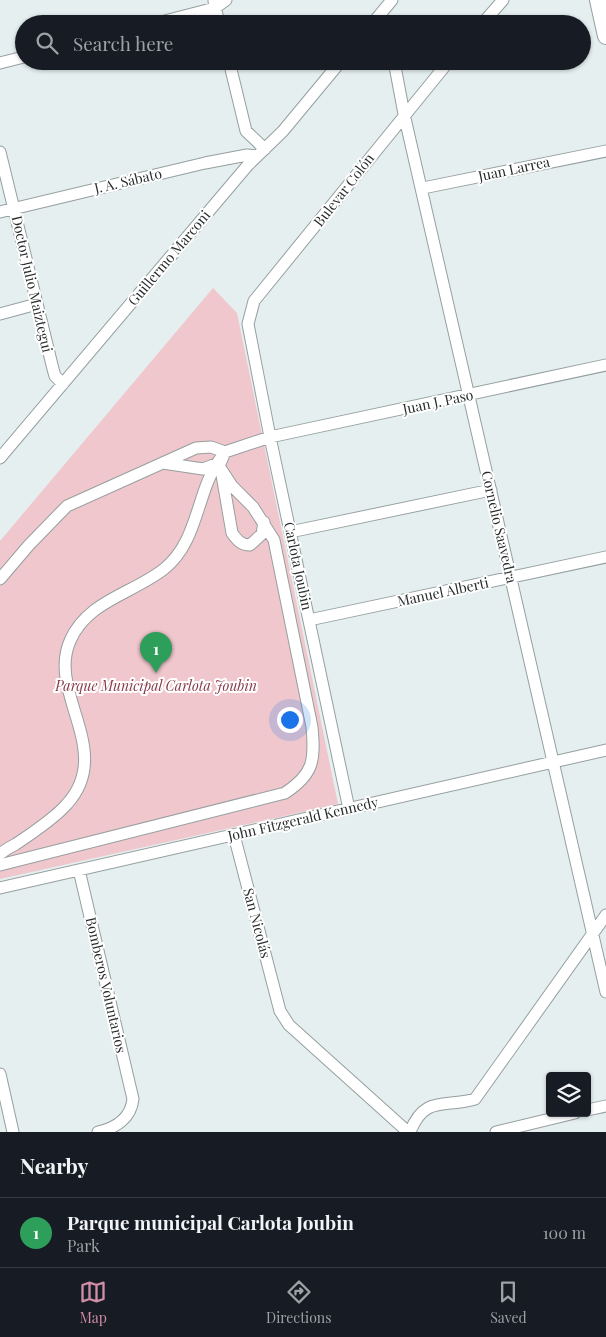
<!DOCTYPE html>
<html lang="en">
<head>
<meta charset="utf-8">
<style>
  :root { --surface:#171b24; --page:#20242c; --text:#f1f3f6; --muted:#9ea1a6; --line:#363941; --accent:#d08ea8 }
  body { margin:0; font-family:"Playfair Display",serif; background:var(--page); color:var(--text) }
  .controls { position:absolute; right:15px; bottom:15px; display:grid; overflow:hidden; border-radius:5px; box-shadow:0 1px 4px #0004 }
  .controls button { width:45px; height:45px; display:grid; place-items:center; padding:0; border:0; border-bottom:1px solid var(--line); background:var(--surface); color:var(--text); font:25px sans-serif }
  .you { position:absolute; left:289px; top:719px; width:18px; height:18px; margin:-12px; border:4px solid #fff; border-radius:50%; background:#1a73e8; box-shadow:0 0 0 8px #1a73e833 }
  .badge { display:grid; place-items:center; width:32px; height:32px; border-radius:50%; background:var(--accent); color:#fff; font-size:16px; font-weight:700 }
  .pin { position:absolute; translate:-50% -41px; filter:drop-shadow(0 1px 2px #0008) }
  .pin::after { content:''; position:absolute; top:26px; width:18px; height:15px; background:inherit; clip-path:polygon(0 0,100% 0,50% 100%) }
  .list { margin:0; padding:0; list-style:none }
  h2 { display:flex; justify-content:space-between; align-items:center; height:65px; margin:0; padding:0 20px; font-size:21px }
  h2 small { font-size:16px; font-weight:400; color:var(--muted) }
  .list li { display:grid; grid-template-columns:32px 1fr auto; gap:15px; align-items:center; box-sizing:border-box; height:70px; padding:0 20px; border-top:1px solid var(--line) }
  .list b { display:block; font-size:19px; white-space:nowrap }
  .list p { margin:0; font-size:16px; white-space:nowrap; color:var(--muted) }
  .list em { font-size:16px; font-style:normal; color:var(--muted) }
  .icon { flex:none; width:28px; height:28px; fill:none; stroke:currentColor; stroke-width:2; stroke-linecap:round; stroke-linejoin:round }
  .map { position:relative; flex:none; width:606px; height:1132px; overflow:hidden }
  .search { position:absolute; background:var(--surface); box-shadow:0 1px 4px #0004; left:15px; right:15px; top:15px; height:55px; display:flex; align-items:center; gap:12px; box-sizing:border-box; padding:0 18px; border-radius:28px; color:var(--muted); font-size:19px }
  .sheet { height:135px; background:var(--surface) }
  nav { display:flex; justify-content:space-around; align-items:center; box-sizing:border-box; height:70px; border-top:1px solid var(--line); background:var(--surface); font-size:14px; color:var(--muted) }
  nav a { display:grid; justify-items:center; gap:2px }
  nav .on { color:var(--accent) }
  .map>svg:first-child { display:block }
  .green { fill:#f0c7cd }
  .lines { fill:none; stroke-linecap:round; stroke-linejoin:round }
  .minor-casing { stroke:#969f9f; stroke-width:13 }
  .highway-casing { stroke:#969f9f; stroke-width:18 }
  .minor { stroke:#fff; stroke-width:11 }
  .highway { stroke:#fff; stroke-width:16 }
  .labels { text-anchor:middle; stroke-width:4; stroke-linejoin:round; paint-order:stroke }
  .street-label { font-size:14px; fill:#272b2b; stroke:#fff }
  .park-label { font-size:14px; font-style:italic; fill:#843a4b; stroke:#fff }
</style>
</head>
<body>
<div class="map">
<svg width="606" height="1132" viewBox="0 0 606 1132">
  <rect width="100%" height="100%" fill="#e5efef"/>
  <path class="green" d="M213,288L237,313L338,804L0,879V541Z"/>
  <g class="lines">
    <defs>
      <path id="minor" d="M214,1L219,24
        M153,24L215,8L226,0
        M372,24L392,0
        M482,24L503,0
        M229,61L246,131L265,149
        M394,61L404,114L606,992
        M0,63L24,57
        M0,152L53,369L55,376L63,384
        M423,188L606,151
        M0,212L205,163L247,155L257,156
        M0,314L37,304
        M0,458L248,165L283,131L341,61
        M163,463L203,469L216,464
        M222,475L232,533C237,540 241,545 250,545L262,534L264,522
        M290,532L491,490
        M0,579L29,545L67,506L196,448L211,447L225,452L270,437L606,365
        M309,620L606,557
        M349,809L270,437L248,324L254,301L449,61
        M234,835L280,1011L289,1025L408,1132
        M0,854C5,850 10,847 16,844C31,834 55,818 67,804C115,751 47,693 70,641C87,601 132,594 164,569C199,541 196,492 220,459
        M0,865L285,793C314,774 315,760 312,727L274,540L253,507L232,486L219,466L225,452
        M79,870L133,1099C131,1118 116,1128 98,1132
        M0,888L606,750
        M0,1074L13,1132
        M587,1110L606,1106
        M410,1132C425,1094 446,1108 475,1099L606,915
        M496,1132L575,1113"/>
      <path id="highway" d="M598,0L606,36"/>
    </defs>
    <use href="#minor" class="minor-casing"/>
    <use href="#highway" class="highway-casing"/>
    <use href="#minor" class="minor"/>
    <use href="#highway" class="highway"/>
  </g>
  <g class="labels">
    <g class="street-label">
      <text transform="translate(514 169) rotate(-12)" y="5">Juan Larrea</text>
      <text transform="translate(128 181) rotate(-13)" y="5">J. A. Sábato</text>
      <text transform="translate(344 190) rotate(-52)" y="5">Bulevar Colón</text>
      <text transform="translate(169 258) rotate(-50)" y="5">Guillermo Marconi</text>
      <text transform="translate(32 284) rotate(77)" y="5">Doctor Julio Maiztegui</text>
      <text transform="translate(438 402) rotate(-12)" y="5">Juan J. Paso</text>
      <text transform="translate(499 527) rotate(77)" y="5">Cornelio Saavedra</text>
      <text transform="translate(298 566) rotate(78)" y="5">Carlota Joubin</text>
      <text transform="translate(443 592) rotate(-12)" y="5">Manuel Alberti</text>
      <text transform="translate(303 819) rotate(-13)" y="5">John Fitzgerald Kennedy</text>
      <text transform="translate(257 923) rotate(75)" y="5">San Nicolás</text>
      <text transform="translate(106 985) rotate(77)" y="5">Bomberos Voluntarios</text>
    </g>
    <g class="park-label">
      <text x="156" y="691">Parque Municipal Carlota Joubin</text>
    </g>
  </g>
</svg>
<div class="controls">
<button><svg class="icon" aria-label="layers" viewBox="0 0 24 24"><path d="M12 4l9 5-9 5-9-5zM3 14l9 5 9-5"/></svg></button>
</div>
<div class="you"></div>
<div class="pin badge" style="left:156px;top:673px;background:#2e9e5b">1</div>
<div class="search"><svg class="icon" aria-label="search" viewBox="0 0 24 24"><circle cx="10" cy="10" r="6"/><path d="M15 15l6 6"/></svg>Search here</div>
</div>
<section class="sheet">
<h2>Nearby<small></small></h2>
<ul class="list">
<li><span class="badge" style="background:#2e9e5b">1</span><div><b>Parque municipal Carlota Joubin</b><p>Park</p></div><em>100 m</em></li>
</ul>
</section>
<nav>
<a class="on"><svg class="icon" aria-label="map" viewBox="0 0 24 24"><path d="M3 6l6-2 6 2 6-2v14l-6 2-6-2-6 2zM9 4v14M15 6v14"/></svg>Map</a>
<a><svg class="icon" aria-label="directions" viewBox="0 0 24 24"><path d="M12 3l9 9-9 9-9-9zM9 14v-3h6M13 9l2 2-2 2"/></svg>Directions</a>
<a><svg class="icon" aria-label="saved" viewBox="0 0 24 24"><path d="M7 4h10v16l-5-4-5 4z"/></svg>Saved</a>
</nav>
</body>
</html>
